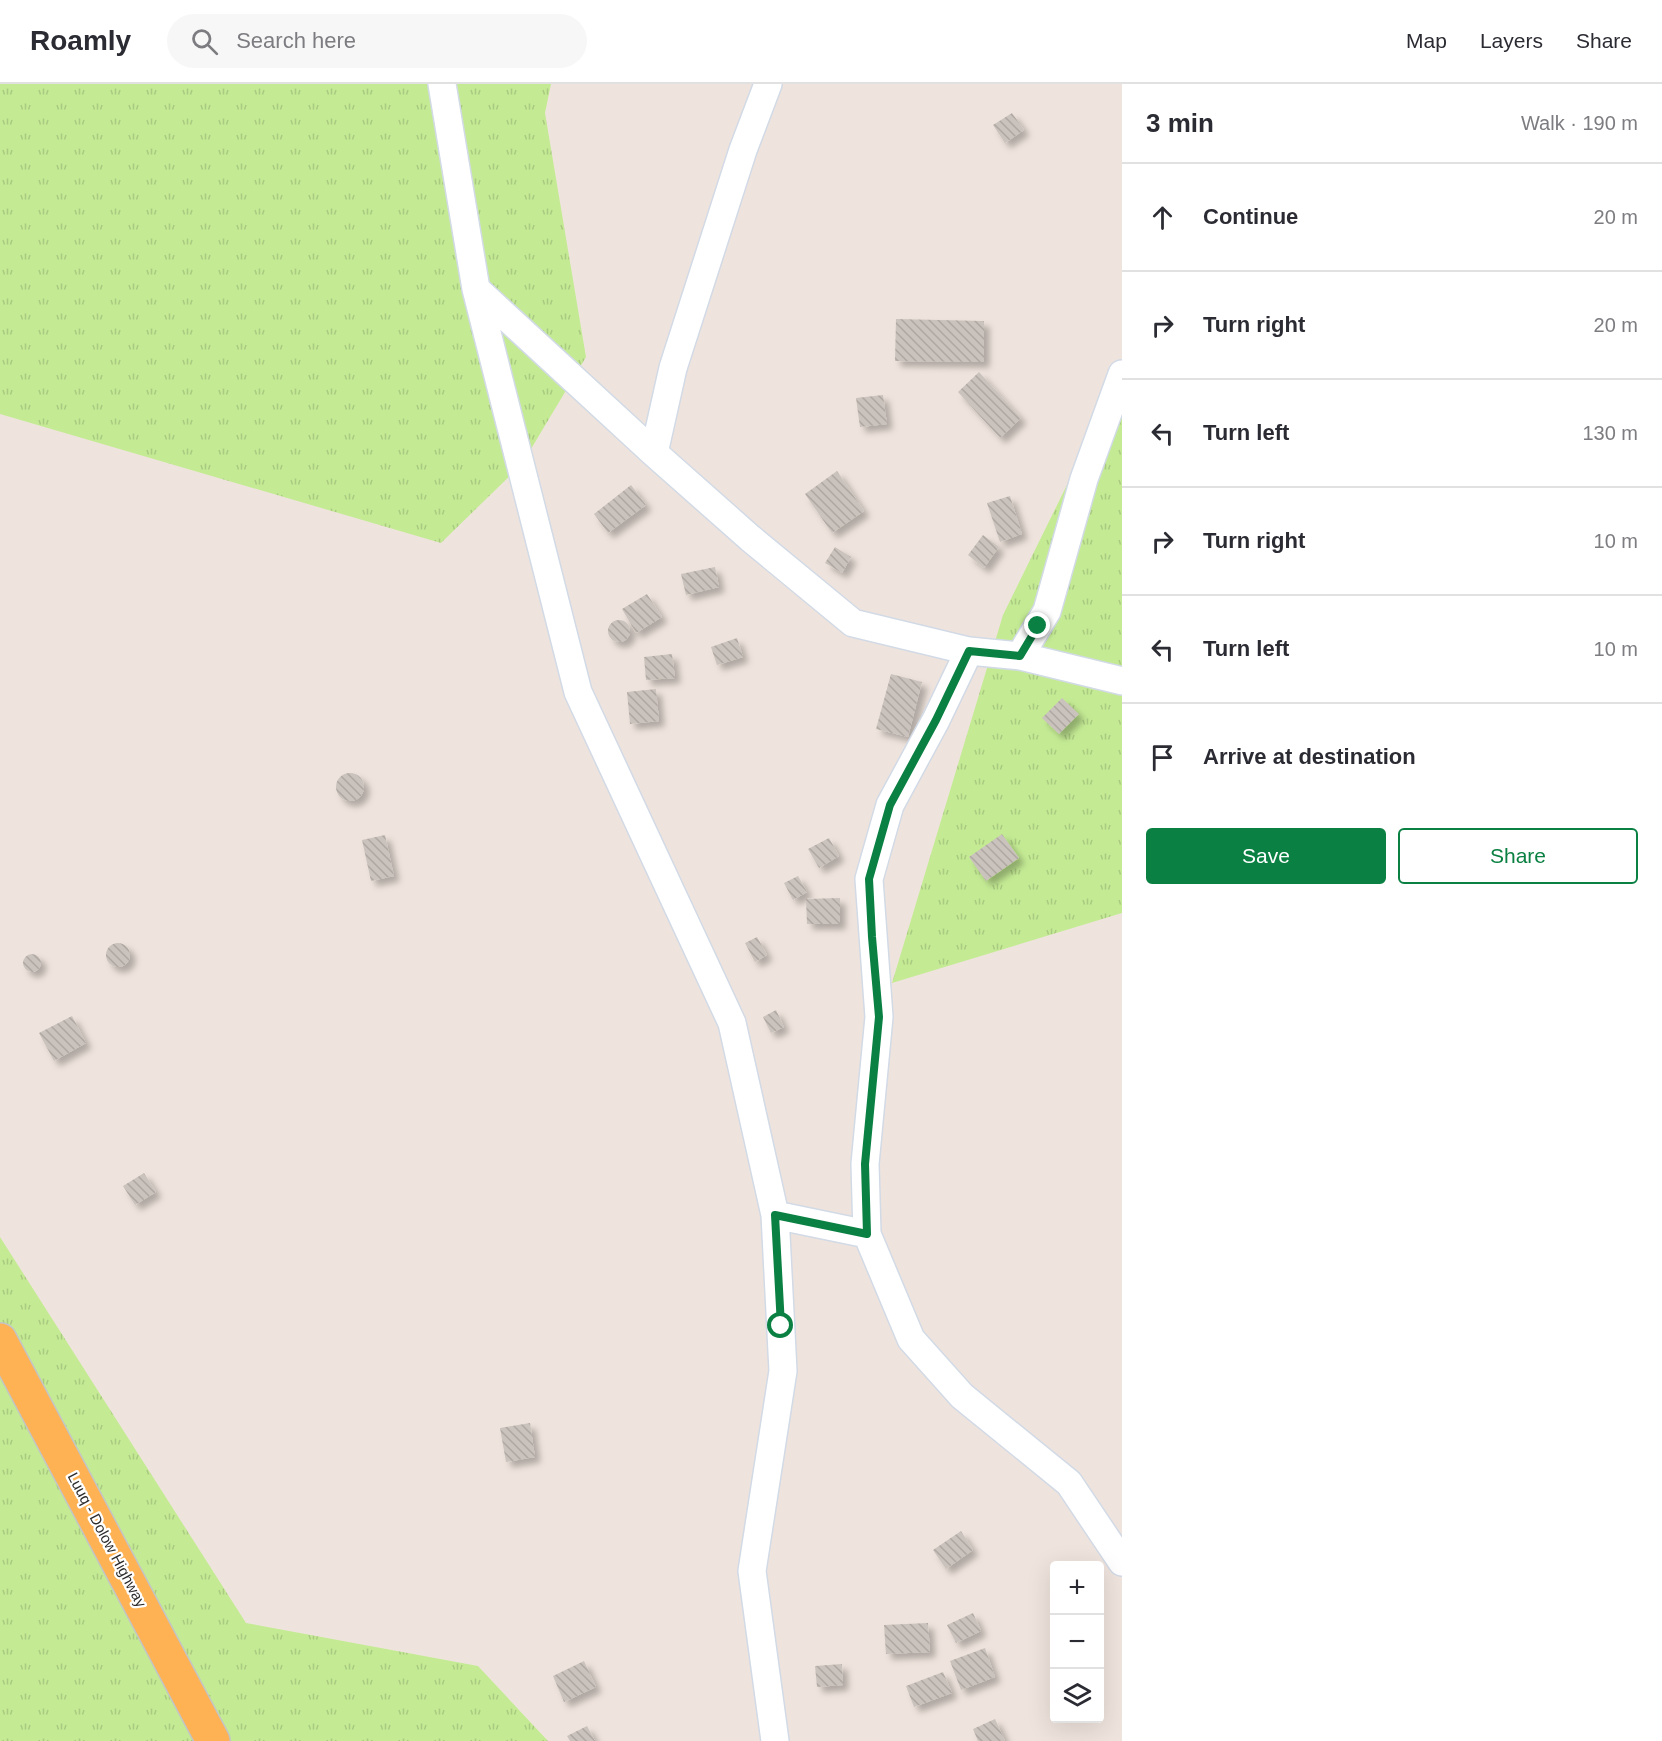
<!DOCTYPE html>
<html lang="en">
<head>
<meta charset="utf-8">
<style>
  :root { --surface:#fff; --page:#f7f7f7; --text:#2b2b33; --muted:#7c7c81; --line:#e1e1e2; --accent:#0b8043 }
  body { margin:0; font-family:Arial,sans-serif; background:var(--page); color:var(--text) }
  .controls { position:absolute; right:18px; bottom:18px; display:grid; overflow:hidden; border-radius:6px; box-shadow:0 6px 24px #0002 }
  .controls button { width:54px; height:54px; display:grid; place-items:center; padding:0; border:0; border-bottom:2px solid var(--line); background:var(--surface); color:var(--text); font:30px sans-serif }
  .stop { position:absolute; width:18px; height:18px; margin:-14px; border:4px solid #0b8043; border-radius:50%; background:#fff }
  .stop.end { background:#0b8043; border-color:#fff; box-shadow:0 2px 6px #0008 }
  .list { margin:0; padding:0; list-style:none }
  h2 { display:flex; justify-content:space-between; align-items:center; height:78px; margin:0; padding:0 24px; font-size:26px }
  h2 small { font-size:20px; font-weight:400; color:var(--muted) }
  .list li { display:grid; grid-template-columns:39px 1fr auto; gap:18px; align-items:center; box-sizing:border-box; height:108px; padding:0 24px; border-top:2px solid var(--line) }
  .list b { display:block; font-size:22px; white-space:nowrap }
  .list em { font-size:20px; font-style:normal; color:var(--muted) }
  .actions { display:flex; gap:12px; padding:18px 24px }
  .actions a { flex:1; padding:14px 0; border:2px solid var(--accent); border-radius:6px; text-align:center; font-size:21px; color:var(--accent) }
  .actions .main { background:var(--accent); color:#fff }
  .icon { flex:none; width:33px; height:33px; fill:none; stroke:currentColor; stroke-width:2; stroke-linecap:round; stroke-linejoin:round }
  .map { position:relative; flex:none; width:1122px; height:1657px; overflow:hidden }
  header { display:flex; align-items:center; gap:36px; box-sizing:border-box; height:84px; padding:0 30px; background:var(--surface); border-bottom:2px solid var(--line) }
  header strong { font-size:28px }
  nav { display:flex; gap:33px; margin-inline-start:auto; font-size:21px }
  .search { width:420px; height:54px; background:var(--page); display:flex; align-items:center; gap:15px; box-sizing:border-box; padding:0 21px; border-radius:33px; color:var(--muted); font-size:22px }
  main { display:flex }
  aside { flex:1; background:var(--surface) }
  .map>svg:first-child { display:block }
  .grass { fill:url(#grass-tufts) }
  .building { fill:url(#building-back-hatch); filter:url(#shadow) }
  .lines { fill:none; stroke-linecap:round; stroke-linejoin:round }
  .minor-casing { stroke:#d2dae6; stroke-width:30 }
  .primary-casing { stroke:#c4c4c4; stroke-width:36 }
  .minor { stroke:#fff; stroke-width:27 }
  .primary { stroke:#ffb253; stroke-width:33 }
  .route { stroke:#0b8043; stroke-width:8 }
  .labels { text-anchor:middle; stroke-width:4.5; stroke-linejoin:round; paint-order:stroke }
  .street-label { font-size:15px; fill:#2c2c2c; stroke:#fff }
</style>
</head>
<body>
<header>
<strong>Roamly</strong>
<div class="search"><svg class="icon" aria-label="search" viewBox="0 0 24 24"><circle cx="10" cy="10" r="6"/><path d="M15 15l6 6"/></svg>Search here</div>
<nav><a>Map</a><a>Layers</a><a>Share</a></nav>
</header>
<main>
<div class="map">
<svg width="1122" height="1657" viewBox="0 0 1122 1657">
  <defs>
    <pattern id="grass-tufts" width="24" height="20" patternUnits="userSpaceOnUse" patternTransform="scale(1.5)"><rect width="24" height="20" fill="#c4eb94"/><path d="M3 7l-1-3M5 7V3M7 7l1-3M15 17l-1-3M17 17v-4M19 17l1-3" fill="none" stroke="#a9ca80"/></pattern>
    <pattern id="building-back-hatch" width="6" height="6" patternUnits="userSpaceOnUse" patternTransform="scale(1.5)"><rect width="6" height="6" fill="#cac2bc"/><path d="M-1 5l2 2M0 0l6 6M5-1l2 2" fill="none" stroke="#aea7a2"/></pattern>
    <filter id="shadow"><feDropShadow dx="5.5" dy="5.5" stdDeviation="3" flood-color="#0004"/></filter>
  </defs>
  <rect width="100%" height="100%" fill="#efe4dd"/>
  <path class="grass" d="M0,0H551L545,29L586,273L522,380L441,459L0,330Z
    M1122,289V829L892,899L1003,531Z
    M0,1153L246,1539L478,1582L548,1657H0Z"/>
  <path class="building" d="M1012,29L1024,46L1005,59L993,41Z
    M896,235L984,237V278L895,277Z
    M979,288L1021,334L1000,354L958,308Z
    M883,311L887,340L860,343L856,314Z
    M837,387L864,427L832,449L805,410Z
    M631,401L646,421L608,449L594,430Z
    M1010,412L1022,450L1000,458L987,419Z
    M983,451L999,463L984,484L968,471Z
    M835,463L851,473L842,489L825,479Z
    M715,483L719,503L686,511L681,490Z
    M647,510L662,533L636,549L622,525Z
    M608 547a11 11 0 1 1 22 0a11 11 0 1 1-22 0Z
    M737,554L743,573L717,581L711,563Z
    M672,570L675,594L646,596L644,573Z
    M891,590L922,598L908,653L876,645Z
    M656,605L659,637L630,640L627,608Z
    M1062,614L1079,630L1059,650L1042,634Z
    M336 703a14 14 0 1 1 28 0a14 14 0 1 1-28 0Z
    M1002,750L1019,774L986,797L969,773Z
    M385,751L394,792L371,797L362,756Z
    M829,754L839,772L819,784L808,765Z
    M798,792L807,808L793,816L784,799Z
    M840,814V840H807L806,815Z
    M757,853L767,871L755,878L745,859Z
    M106 871a12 12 0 1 1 24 0a12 12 0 1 1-24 0Z
    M23 879a9 9 0 1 1 18 0a9 9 0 1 1-18 0Z
    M776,926L784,943L771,949L763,933Z
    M72,932L86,959L54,977L39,949Z
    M144,1089L156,1108L135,1121L123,1102Z
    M530,1339L535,1373L506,1378L500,1344Z
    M961,1447L973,1466L946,1485L933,1466Z
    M973,1529L981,1547L956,1559L947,1541Z
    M928,1539L930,1568L886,1570L884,1541Z
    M985,1564L995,1593L961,1606L950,1577Z
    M584,1577L596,1603L564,1618L553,1592Z
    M842,1580L843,1601L817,1603L815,1582Z
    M943,1588L952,1609L914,1623L906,1602Z
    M995,1635L1005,1657H978L973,1645Z
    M587,1642L595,1657H570L567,1652Z"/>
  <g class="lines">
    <defs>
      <path id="minor" d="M442,0L476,205L578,608L732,939L775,1131L783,1287L752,1487L775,1657
        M476,205L654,369L750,454L853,539L969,567L1020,572L1122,597
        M654,369L673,284L743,66L768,0
        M969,567L936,636L890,721L869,795L879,933L865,1080L867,1150L911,1255L962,1312L1069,1399L1122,1478
        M1020,572L1047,527L1084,395L1122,290
        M775,1131L867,1150"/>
      <path id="primary" d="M0,1256L213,1657"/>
    </defs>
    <use href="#minor" class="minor-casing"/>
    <use href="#primary" class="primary-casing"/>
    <use href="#minor" class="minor"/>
    <use href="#primary" class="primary"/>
  </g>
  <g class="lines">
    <path class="route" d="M781,1242L775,1131L867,1150L865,1080L879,933L872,853L869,795L890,721L936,636L969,567L1020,572L1038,542"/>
  </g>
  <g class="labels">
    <g class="street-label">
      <text transform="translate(107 1456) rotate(62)" y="5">Luuq - Dolow Highway</text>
    </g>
  </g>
</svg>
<div class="controls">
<button>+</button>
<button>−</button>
<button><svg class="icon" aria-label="layers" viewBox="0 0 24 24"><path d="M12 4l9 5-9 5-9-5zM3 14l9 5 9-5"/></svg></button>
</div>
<div class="stop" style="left:781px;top:1242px"></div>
<div class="stop end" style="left:1038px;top:542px"></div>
</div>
<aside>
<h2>3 min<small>Walk · 190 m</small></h2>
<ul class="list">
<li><svg class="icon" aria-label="ahead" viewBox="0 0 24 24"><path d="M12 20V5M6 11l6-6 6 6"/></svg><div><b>Continue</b></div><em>20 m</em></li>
<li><svg class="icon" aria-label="right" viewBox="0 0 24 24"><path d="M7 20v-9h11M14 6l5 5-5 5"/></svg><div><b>Turn right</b></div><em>20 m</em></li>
<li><svg class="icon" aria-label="left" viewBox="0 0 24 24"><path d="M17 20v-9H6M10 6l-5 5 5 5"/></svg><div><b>Turn left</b></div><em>130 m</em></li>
<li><svg class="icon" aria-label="right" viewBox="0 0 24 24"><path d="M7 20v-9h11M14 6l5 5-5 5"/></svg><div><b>Turn right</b></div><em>10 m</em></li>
<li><svg class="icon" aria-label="left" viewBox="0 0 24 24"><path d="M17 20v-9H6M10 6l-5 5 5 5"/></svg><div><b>Turn left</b></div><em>10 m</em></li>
<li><svg class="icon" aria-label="arrive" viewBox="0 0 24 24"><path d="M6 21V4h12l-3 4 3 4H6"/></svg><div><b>Arrive at destination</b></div></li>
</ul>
<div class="actions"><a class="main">Save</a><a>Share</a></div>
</aside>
</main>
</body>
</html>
